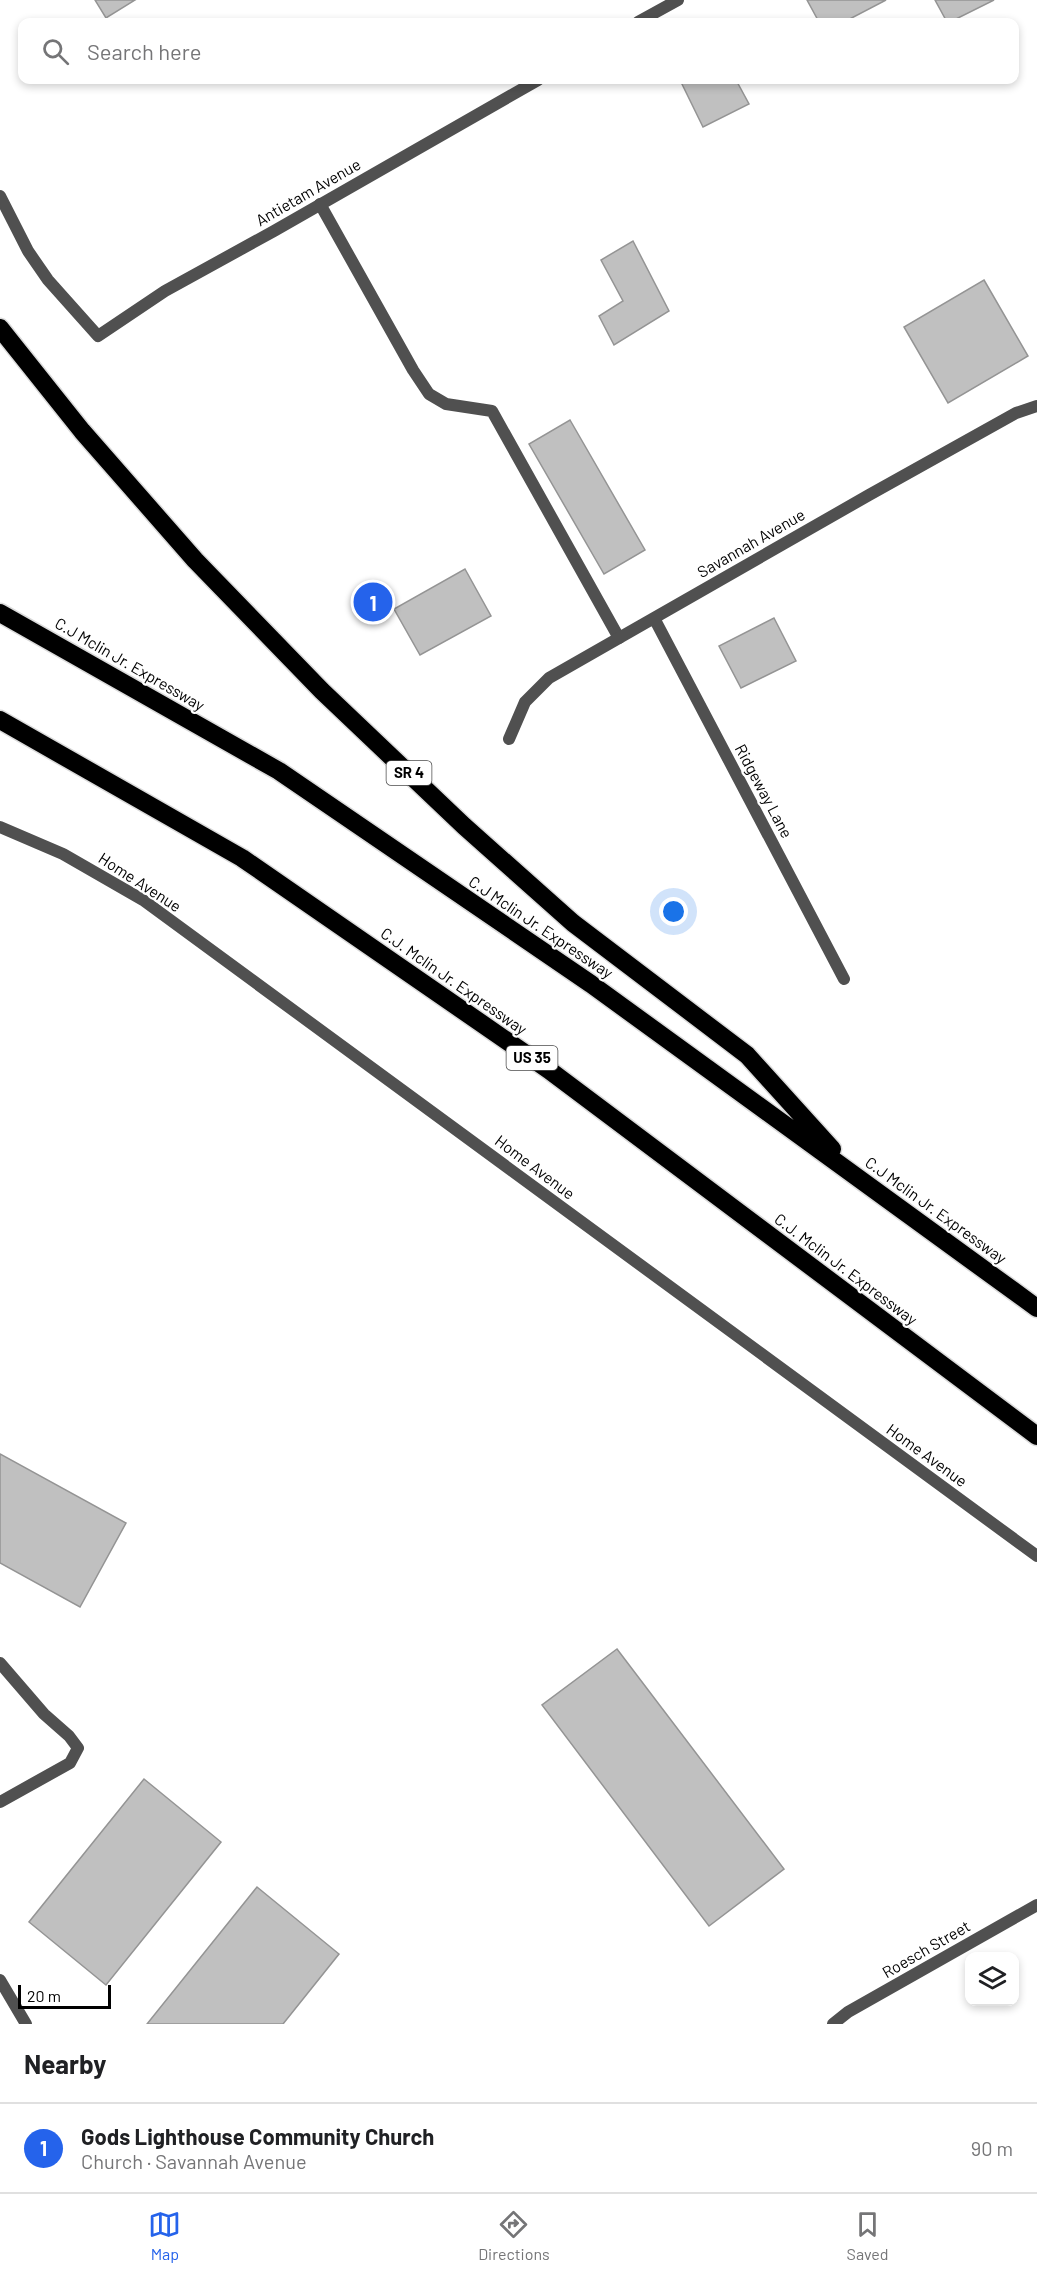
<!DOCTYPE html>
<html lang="en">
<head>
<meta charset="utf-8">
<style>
  :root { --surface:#fff; --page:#f2f2f2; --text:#202124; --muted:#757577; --line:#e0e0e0; --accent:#2563eb }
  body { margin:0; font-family:Barlow,sans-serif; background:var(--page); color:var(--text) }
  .controls { position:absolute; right:18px; bottom:18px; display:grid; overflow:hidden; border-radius:12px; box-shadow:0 3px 9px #0003 }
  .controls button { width:54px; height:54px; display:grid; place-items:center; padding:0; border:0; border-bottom:2px solid var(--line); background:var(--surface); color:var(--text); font:30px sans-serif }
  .scale { position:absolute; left:18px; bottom:15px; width:93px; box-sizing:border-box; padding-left:6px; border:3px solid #000; border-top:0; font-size:16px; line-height:21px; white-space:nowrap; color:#000; -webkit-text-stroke:4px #fff; paint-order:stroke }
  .you { position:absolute; left:674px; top:912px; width:21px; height:21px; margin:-15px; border:4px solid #fff; border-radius:50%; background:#1a73e8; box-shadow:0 0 0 9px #1a73e833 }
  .badge { display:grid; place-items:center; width:39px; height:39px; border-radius:50%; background:var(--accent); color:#fff; font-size:20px; font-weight:700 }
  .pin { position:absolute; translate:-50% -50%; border:3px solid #fff; box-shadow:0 2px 6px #0006 }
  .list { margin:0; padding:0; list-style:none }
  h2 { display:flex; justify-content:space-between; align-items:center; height:78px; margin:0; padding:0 24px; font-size:26px }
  h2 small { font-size:20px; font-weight:400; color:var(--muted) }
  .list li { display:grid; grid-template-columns:39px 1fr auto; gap:18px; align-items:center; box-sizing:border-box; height:90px; padding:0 24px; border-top:2px solid var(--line) }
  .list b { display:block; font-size:22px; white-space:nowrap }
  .list p { margin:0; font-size:20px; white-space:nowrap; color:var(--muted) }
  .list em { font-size:20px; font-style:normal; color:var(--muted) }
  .icon { flex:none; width:33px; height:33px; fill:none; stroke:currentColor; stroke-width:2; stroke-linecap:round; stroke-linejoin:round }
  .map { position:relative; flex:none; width:1037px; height:2024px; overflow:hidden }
  .search { position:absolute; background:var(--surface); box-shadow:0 3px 9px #0003; left:18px; right:18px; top:18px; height:66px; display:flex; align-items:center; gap:15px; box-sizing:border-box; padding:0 21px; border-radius:12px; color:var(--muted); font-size:22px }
  .sheet { height:168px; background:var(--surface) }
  nav { display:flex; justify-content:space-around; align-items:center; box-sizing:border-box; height:84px; border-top:2px solid var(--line); background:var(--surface); font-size:16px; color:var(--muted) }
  nav a { display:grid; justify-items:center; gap:3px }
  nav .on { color:var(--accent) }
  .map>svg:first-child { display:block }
  .building { fill:#c0c0c0; stroke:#949494; stroke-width:1.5 }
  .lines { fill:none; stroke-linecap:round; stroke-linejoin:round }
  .highway-casing { stroke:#dbdbdb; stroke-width:21 }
  .lane { stroke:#505050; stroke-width:12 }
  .street { stroke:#505050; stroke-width:12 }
  .highway { stroke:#000; stroke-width:18 }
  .labels { text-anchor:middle; stroke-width:4.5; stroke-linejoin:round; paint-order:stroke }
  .shield { fill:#fff; stroke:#4c4c4c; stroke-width:1.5 }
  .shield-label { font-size:15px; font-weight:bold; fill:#000 }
  .street-label { font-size:16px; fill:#000; stroke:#fff }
</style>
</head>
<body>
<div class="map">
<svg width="1037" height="2024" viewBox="0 0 1037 2024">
  <rect width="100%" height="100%" fill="#fff"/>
  <path class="building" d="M95,0H135L106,18Z
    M807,0H886L844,22H819Z
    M935,0H994L950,22H947Z
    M680,80H736L749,104L703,127Z
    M633,241L669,311L614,345L599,316L623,301L601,260Z
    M984,280L1028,356L948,403L904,327Z
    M570,420L645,550L604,574L529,444Z
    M465,569L491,616L420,655L394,609Z
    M774,618L796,661L741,688L719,646Z
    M0,1454L126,1523L80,1607L0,1563Z
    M617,1649L784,1869L709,1926L542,1705Z
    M144,1779L221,1842L106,1985L29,1922Z
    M257,1887L339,1954L283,2024H147Z"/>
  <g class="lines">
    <defs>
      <path id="highway" d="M0,328L82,431L195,560L322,691L464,826L573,923L747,1055L832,1149
        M0,613L279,771L591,984L1037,1308
        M0,720L242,858L549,1070L1037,1436"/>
    </defs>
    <use href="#highway" class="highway-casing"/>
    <path class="lane" d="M320,204L413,370L429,394L446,404L492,411L619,638
      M0,1663L44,1714L69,1736L78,1748L70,1763L0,1802
      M0,1980L26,2024"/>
    <path class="street" d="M638,22L678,0
      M0,196L28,251L48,280L98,336L165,291L274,231L538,80
      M654,618L844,979
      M509,739L525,702L549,678L869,495L1016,413L1037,406
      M0,827L63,854L143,900L1037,1556
      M833,2024L848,2012L1037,1905"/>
    <use href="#highway" class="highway"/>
  </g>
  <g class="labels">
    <g class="shield">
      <rect x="386.5" y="761" width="45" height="24" rx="4.5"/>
      <rect x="506.5" y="1046" width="51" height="24" rx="4.5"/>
    </g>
    <g class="shield-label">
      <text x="409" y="778">SR 4</text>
      <text x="532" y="1063">US 35</text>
    </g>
    <g class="street-label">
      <text transform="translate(308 192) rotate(-30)" y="6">Antietam Avenue</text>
      <text transform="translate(751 543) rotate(-30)" y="6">Savannah Avenue</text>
      <text transform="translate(130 664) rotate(30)" y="6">C.J Mclin Jr. Expressway</text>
      <text transform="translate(764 791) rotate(62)" y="6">Ridgeway Lane</text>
      <text transform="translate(140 882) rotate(33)" y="6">Home Avenue</text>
      <text transform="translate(541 927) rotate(34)" y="6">C.J Mclin Jr. Expressway</text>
      <text transform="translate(454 981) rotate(35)" y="6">C.J. Mclin Jr. Expressway</text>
      <text transform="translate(535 1167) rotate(37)" y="6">Home Avenue</text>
      <text transform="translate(936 1210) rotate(36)" y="6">C.J Mclin Jr. Expressway</text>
      <text transform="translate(846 1269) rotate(37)" y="6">C.J. Mclin Jr. Expressway</text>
      <text transform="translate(927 1455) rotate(36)" y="6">Home Avenue</text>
      <text transform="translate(926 1949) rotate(-30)" y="6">Roesch Street</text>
    </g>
  </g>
</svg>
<div class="controls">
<button><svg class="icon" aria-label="layers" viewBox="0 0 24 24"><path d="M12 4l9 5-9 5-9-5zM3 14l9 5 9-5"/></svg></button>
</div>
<div class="scale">20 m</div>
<div class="you"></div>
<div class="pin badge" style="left:373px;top:602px">1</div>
<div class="search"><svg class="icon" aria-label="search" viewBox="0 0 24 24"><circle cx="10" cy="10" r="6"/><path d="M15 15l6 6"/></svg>Search here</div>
</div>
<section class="sheet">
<h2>Nearby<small></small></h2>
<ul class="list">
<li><span class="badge">1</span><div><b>Gods Lighthouse Community Church</b><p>Church · Savannah Avenue</p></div><em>90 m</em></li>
</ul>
</section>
<nav>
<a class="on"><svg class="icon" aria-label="map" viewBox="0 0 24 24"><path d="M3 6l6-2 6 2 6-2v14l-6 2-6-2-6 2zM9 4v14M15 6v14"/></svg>Map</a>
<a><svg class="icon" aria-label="directions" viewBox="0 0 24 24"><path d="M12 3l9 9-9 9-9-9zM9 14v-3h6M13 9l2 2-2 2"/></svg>Directions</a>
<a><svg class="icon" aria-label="saved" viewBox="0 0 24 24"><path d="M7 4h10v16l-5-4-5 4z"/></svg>Saved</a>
</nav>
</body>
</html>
